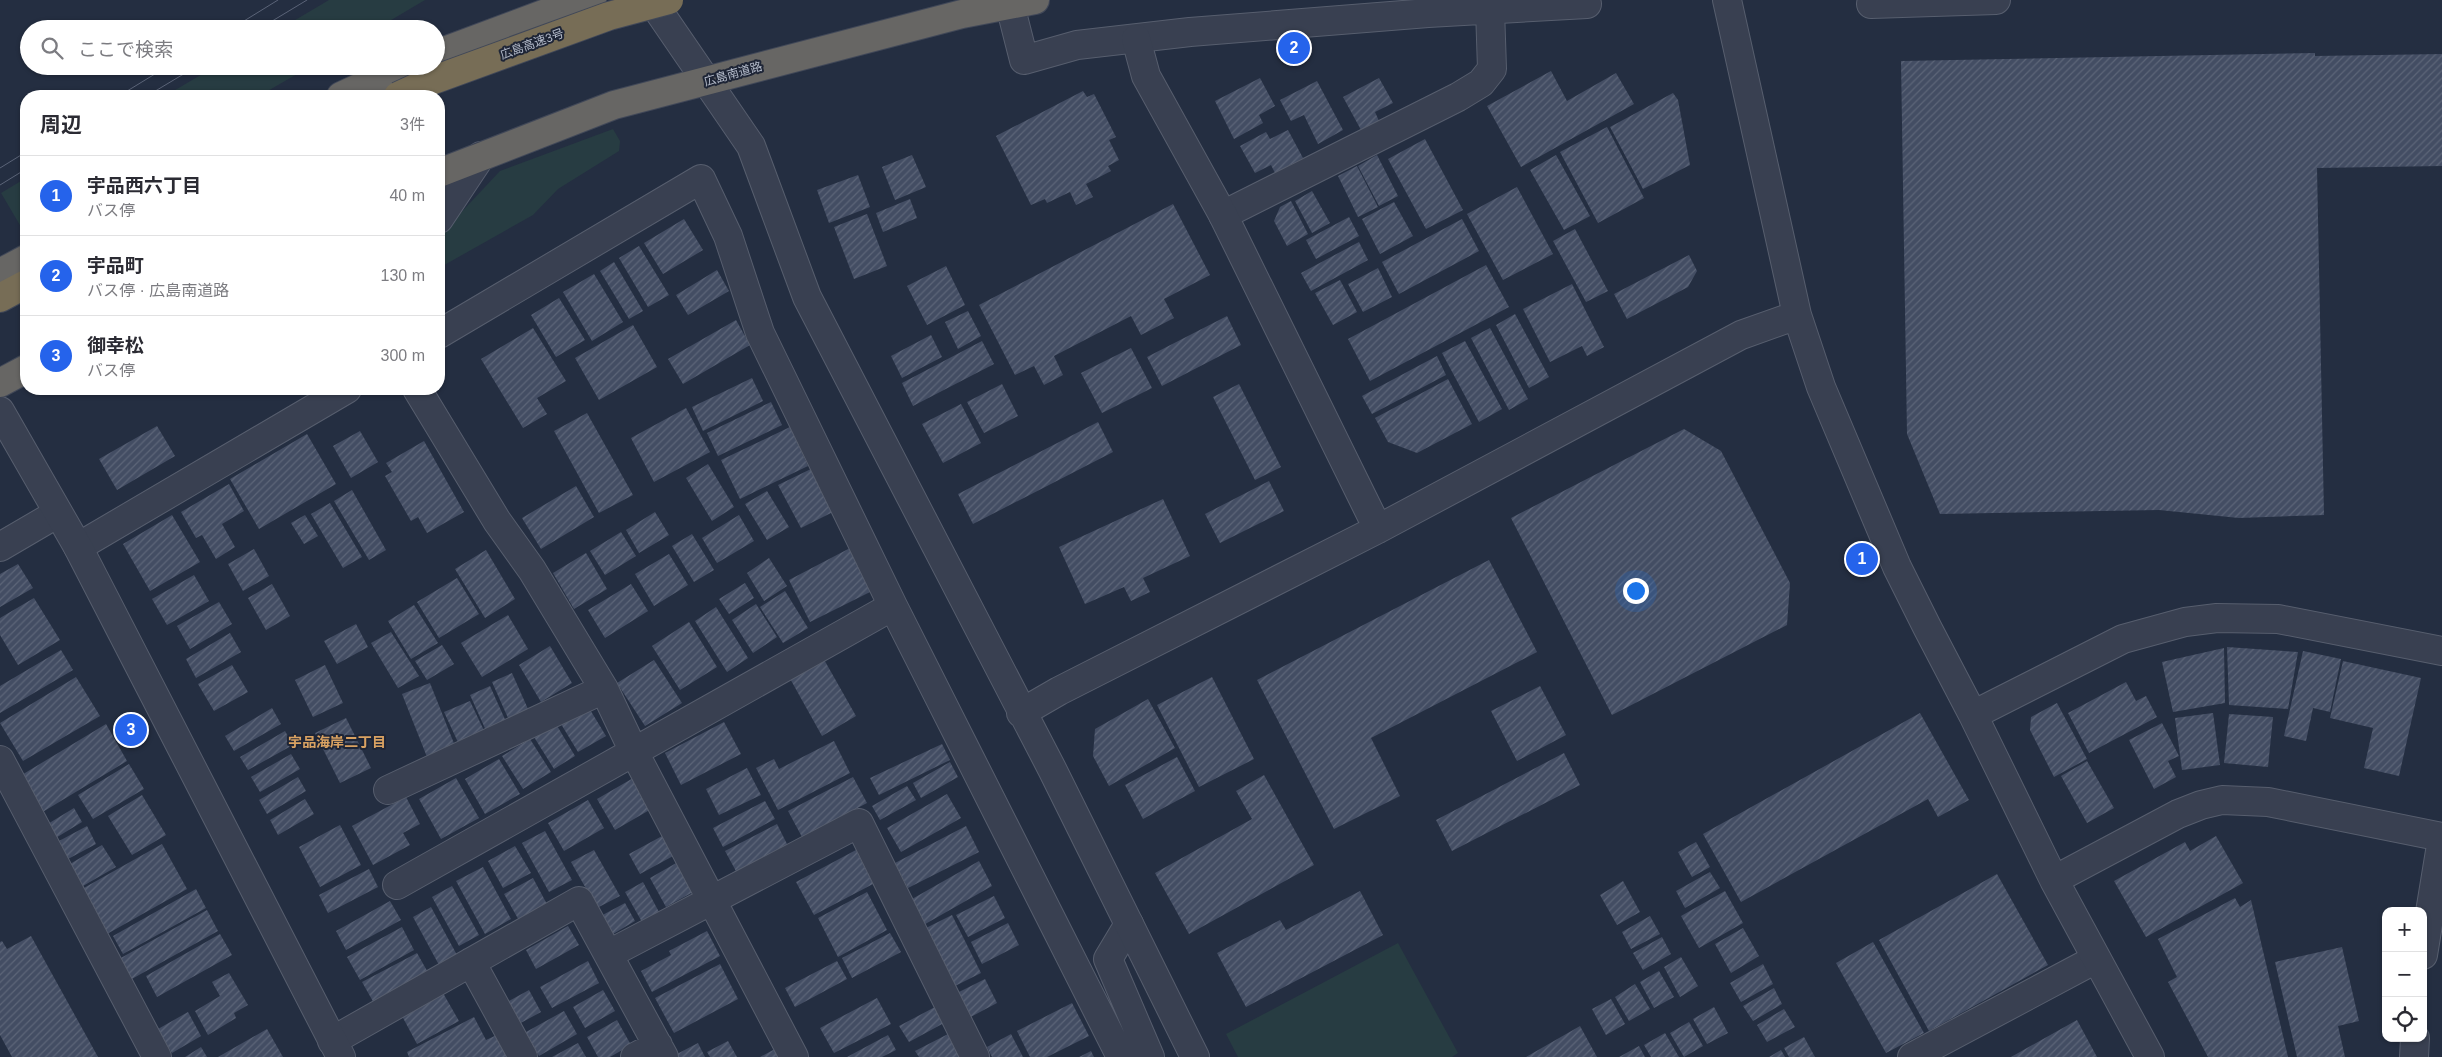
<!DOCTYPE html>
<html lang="ja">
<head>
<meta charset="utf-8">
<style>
  :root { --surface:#fff; --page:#f7f7f7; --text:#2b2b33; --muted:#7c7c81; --line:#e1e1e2; --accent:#2563eb }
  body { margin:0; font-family:Helvetica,"Noto Sans JP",sans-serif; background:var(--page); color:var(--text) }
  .controls { position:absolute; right:15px; bottom:15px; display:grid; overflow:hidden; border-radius:10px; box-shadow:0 1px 4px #0004 }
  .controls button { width:45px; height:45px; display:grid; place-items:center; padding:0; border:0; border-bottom:1px solid var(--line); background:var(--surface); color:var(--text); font:25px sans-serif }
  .you { position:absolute; left:1635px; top:590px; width:18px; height:18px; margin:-12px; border:4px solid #fff; border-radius:50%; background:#1a73e8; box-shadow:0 0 0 8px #1a73e833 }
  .badge { display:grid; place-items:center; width:32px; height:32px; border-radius:50%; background:var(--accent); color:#fff; font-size:16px; font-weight:700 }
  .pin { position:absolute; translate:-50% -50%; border:2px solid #fff; box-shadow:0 1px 5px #0006 }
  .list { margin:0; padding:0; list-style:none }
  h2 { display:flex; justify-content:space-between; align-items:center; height:65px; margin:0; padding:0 20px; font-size:21px }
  h2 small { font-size:16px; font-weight:400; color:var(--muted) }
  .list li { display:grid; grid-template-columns:32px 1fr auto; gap:15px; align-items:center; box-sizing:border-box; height:80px; padding:0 20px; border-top:1px solid var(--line) }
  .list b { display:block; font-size:19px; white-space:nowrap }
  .list p { margin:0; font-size:16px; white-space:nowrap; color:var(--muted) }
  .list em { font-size:16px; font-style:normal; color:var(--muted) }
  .icon { flex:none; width:28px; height:28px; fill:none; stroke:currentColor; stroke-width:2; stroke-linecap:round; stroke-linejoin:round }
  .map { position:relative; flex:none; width:2442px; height:1057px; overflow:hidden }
  .search { position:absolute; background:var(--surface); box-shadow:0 1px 4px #0004; left:20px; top:20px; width:425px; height:55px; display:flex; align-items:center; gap:12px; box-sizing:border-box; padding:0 18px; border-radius:28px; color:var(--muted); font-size:19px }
  .panel { position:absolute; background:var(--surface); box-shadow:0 1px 4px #0004; left:20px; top:90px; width:425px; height:305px; border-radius:20px }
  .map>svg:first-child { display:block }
  .green { fill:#273c42 }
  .building { fill:url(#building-hatch) }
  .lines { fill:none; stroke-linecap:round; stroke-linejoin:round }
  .minor-casing { stroke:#575e6e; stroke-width:30 }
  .tertiary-casing { stroke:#575e6e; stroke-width:30 }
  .trunk-casing { stroke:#414858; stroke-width:30 }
  .motorway-casing { stroke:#414858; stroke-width:30 }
  .minor { stroke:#394051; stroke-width:28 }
  .tertiary { stroke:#394051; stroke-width:28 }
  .trunk { stroke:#676664; stroke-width:28 }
  .motorway { stroke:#776d56; stroke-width:28 }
  .tram { stroke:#5b6478; stroke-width:1 }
  .motorway-bridge-casing { stroke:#414858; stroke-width:30; stroke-linecap:butt }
  .motorway-bridge { stroke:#776d56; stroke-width:28 }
  .labels { text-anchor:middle; stroke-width:4; stroke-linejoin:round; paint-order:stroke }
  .street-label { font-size:12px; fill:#b5bccb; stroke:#1e2536 }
  .neighbourhood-label { font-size:14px; font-weight:bold; fill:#d9a262; stroke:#1e2536 }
</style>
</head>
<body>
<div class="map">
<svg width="2442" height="1057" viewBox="0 0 2442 1057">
  <defs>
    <pattern id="building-hatch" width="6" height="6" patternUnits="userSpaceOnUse" patternTransform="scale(1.25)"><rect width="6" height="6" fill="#434d63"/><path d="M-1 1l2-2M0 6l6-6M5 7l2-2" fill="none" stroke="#5c6578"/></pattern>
  </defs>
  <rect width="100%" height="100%" fill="#242e41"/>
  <path class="green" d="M329,0H425L376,29H280Z
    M216,66H311L259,96H165Z
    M613,129L620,141L619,151L558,189L533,215L439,268V236L500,171Z
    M26,178V231L24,232L1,193Z
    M1398,943L1458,1053L1452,1057H1238L1226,1034Z"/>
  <path class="building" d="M2315,53V56L2442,54V166L2317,168L2324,515L2239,518L2159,510L1940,514L1907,434L1901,61Z
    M1551,71L1567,101L1616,73L1634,104L1521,167L1487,106Z
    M1260,78L1275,106L1259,115L1263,123L1234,139L1215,101Z
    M1379,78L1393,103L1375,112L1379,121L1361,130L1343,97Z
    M1317,81L1343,130L1318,144L1304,115L1291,121L1280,100Z
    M1083,91L1087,97L1094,94L1116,137L1109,140L1119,160L1108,166L1111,171L1086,184L1093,197L1076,205L1070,192L1047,203L1045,199L1031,205L996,136Z
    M1673,93L1678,100L1690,165L1643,189L1610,127Z
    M1607,127L1644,198L1598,223L1560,152Z
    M1288,130L1303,158L1275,173L1271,165L1255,173L1240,146L1266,132L1270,139Z
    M1425,139L1463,210L1426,229L1388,159Z
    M912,155L926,187L895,200L882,167Z
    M1377,155L1398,196L1379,206L1358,166Z
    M1556,155L1590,216L1564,230L1530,170Z
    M1357,166L1378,207L1358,217L1338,176Z
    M858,175L870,207L829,223L817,190Z
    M1517,187L1553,254L1503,280L1467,214Z
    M1312,191L1330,223L1312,233L1295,201Z
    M910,199L917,218L883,232L876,213Z
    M1291,201L1308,234L1287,246L1274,221L1280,207Z
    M1394,202L1413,236L1380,254L1362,219Z
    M1173,204L1210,275L1164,299L1174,318L1141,335L1131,316L1054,356L1063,375L1044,385L1034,366L1015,375L979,305Z
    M867,214L887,266L854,279L834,227Z
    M1349,217L1359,236L1316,259L1306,240Z
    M684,219L703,250L663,274L644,243Z
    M1462,219L1479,251L1399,294L1382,262Z
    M1575,229L1608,291L1586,302L1553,241Z
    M1359,242L1368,260L1311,291L1301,273Z
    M639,246L669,295L648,307L619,258Z
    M1689,255L1697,271L1688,287L1627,319L1614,294Z
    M614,262L643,311L629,319L600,271Z
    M1486,265L1509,307L1370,381L1348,339Z
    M946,266L965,305L927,325L907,286Z
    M1378,268L1392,297L1363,312L1348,284Z
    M717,270L729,291L688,315L676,295Z
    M594,274L623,322L592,341L563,292Z
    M1340,280L1357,312L1333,325L1315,293Z
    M1572,284L1604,347L1587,356L1582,346L1550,362L1523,309Z
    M559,298L585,340L556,357L531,315Z
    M968,311L981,336L958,349L945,322Z
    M1515,314L1549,377L1529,388L1496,325Z
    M1227,316L1241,345L1162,386L1147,357Z
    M736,320L750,345L683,384L668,359Z
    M633,325L657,367L599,400L575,358Z
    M533,328L566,381L537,398L547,414L523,428L481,359Z
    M1490,328L1528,399L1509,410L1471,338Z
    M931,335L942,357L902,378L891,356Z
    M982,341L994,364L913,406L902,383Z
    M1465,341L1502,409L1479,422L1442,353Z
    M1131,348L1152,388L1102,413L1081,373Z
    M1437,356L1446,375L1372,414L1362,396Z
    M752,378L763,401L703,431L692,407Z
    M1448,379L1472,424L1417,453L1388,442L1375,418Z
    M1002,384L1018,416L984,433L967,402Z
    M1239,384L1281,467L1255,480L1213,397Z
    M771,402L782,425L718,456L707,433Z
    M961,404L981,443L943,463L922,424Z
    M686,408L710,452L654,482L631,438Z
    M587,413L633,495L599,513L554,431Z
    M1098,422L1113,452L973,524L958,494Z
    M157,426L175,456L117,490L99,459Z
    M790,427L808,466L740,499L721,460Z
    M1684,429L1721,451L1790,583L1787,625L1612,715L1511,518Z
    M360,431L378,462L351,478L333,446Z
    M307,434L336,484L259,529L230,479Z
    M424,441L464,512L427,533L418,517L411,521L385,476L392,472L386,463Z
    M708,464L734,507L712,521L686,478Z
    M813,468L835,511L801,528L778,485Z
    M1269,481L1284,511L1220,543L1205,514Z
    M229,484L244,511L222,524L235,547L216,559L202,535L196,538L181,512Z
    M576,486L594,517L541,549L522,518Z
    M352,490L386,550L369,560L334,501Z
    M767,491L789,527L767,540L745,504Z
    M1163,499L1190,556L1143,578L1150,592L1131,601L1124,587L1085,604L1059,547Z
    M330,503L362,557L343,568L311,514Z
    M655,512L669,535L639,553L626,530Z
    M172,515L200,562L150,591L123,544Z
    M305,515L318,536L304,544L291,523Z
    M739,515L754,541L717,563L702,538Z
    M621,532L636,556L605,575L590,551Z
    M692,534L714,570L694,582L672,546Z
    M852,547L874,590L810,622L789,580Z
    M254,549L269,576L243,591L228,564Z
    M486,550L515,599L485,618L455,569Z
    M586,553L607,589L574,609L553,573Z
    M669,554L688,585L654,606L635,574Z
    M769,558L787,586L764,601L747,573Z
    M1489,560L1537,652L1371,738L1400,796L1334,829L1257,680Z
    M18,564L33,588L0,607V574Z
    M194,575L209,601L167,625L152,599Z
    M457,578L479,614L439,638L417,602Z
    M745,583L754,598L729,614L719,599Z
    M272,584L290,616L266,630L248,598Z
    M631,584L648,611L605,638L588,610Z
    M785,591L808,628L783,643L760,607Z
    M34,598L60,640L18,665L0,635V618Z
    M219,602L232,624L190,649L177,626Z
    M756,604L777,637L753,653L732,620Z
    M414,605L438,643L411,659L388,621Z
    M716,607L748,658L727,672L695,621Z
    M508,615L528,649L482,677L461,643Z
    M689,622L717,667L680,690L652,646Z
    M356,624L368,647L337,664L324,641Z
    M391,632L419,676L398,688L371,643Z
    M230,633L241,652L196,678L186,659Z
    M442,645L454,664L427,680L415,661Z
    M550,646L572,683L541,702L519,665Z
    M2227,647L2298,652L2288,709L2229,705Z
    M2224,648L2225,703L2173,712L2162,662Z
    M61,650L73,670L0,713V686Z
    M2303,651L2341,659L2330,712L2313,708L2306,741L2284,736Z
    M822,656L856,716L822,736L788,675Z
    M654,660L682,703L645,726L617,683Z
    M2343,661L2421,678L2399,776L2364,768L2373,728L2330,718Z
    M232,665L248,692L214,711L198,684Z
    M325,665L343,703L313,717L295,680Z
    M512,673L532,718L512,727L492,682Z
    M76,677L100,716L23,761L0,723Z
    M1212,677L1254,759L1199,787L1157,705Z
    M2126,682L2136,701L2146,696L2157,717L2089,753L2068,713Z
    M430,683L457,751L429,762L402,694Z
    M490,686L508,726L488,735L470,695Z
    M1540,686L1566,735L1517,761L1491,711Z
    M1148,699L1175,748L1109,786L1093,756L1095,729Z
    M470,701L488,739L462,751L444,712Z
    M2057,703L2087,759L2054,777L2030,730L2031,717Z
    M272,708L281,724L234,751L225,736Z
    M589,708L606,736L578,752L561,724Z
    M1920,713L1969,800L1938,817L1928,799L1741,902L1703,834Z
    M2213,713L2220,765L2182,770L2175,718Z
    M2229,714L2273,717L2268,767L2224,763Z
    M346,718L371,768L340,783L315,733Z
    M724,722L741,754L681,785L665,753Z
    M2162,723L2179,756L2168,761L2176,777L2154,789L2129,740Z
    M106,724L127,761L41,813L20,776Z
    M556,724L575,756L554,769L534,737Z
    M285,731L293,745L248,770L240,757Z
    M530,739L551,772L523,789L502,756Z
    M834,741L850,773L778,810L756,768L774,759L779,769Z
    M942,744L950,760L879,795L870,778Z
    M1564,753L1580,785L1452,851L1436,820Z
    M291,754L300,769L260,792L251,777Z
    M1177,757L1195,791L1143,819L1125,785Z
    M499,759L520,794L485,814L465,779Z
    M2087,761L2114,808L2087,823L2061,776Z
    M950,762L958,777L921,798L913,783Z
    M129,764L144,789L93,819L78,795Z
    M747,768L761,795L719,815L706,789Z
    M1264,775L1314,865L1189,934L1155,873L1252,819L1236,791Z
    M298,777L306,791L267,814L259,800Z
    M635,777L653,808L615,830L597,799Z
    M853,777L867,803L802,837L788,811Z
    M456,778L479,818L441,839L419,799Z
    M907,786L916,800L880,820L872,806Z
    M947,794L961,818L901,852L887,828Z
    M142,795L166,835L132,855L108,816Z
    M406,797L420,824L403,833L410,845L373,865L352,826Z
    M305,799L314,814L278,835L270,820Z
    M588,800L604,828L564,851L548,823Z
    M765,801L775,819L723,847L713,828Z
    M74,808L82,822L54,839L46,825Z
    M777,824L788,846L737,873L725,851Z
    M340,825L361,865L320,887L299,847Z
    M87,826L96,844L68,859L59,841Z
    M966,826L979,852L908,888L895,863Z
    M545,831L572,880L549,892L522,843Z
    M664,835L675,855L640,874L629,854Z
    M2216,836L2243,883L2146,937L2114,881L2185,842L2190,851Z
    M1696,842L1710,867L1692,877L1678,852Z
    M162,844L187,889L107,934L82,889Z
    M102,845L116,867L83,886L70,864Z
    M515,846L531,873L503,888L488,861Z
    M594,850L620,896L597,908L571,862Z
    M856,850L873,884L814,915L796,882Z
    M979,861L992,886L920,927L905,903Z
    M678,862L695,891L666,907L650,878Z
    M483,867L511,919L485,934L456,881Z
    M369,869L378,887L328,913L319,895Z
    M1710,872L1720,888L1685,908L1676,891Z
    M1997,874L2048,965L1929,1031L1879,940Z
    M533,878L549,908L521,924L504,894Z
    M1623,881L1640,912L1617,925L1600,895Z
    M643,882L659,912L642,922L625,892Z
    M452,886L479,935L459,946L432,897Z
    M196,889L206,908L123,954L113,936Z
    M1360,891L1383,935L1246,1007L1217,953L1280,920L1286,930Z
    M1725,891L1743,923L1699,948L1681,916Z
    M867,892L887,930L838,957L818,918Z
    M994,896L1005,918L968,937L956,915Z
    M2235,898L2240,907L2251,900L2288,1057H2208L2168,982L2177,977L2158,939Z
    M390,901L401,920L346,950L336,931Z
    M625,903L635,921L608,937L597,918Z
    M431,907L457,955L439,965L413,917Z
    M207,910L218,931L130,980L119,959Z
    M952,915L981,973L949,989L920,931Z
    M1650,916L1660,934L1631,949L1622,932Z
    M1008,923L1019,945L982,964L971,942Z
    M568,926L579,945L536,969L526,950Z
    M402,927L414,950L360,980L347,957Z
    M1743,928L1759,956L1731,973L1715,944Z
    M707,931L720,956L652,992L641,971L671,955L669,951Z
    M890,933L901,952L852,978L842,958Z
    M220,934L232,955L157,997L146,976Z
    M31,936L98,1057H12L0,1035V942L2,941L7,949Z
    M1662,937L1671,954L1643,970L1633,953Z
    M1873,942L1924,1033L1886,1053L1836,963Z
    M2342,947L2359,1021L2338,1026L2345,1057H2297L2275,962Z
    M417,953L430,976L375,1005L362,982Z
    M1681,957L1698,986L1680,997L1664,967Z
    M588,961L599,983L552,1008L540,987Z
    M837,961L847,979L795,1007L785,988Z
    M720,964L738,999L674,1033L655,998Z
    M1763,964L1773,984L1741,1002L1730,983Z
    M1659,971L1674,997L1654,1008L1640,982Z
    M229,973L248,1005L234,1013L236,1018L208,1035L195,1011L220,996L212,982Z
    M985,979L997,1003L965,1020L953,995Z
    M1635,984L1650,1009L1629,1021L1615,997Z
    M1774,988L1782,1004L1753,1021L1743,1006Z
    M529,990L541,1012L517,1025L505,1003Z
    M603,990L615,1011L585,1028L573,1007Z
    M443,993L459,1021L417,1044L402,1016Z
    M877,998L891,1024L834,1053L820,1028Z
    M1611,999L1625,1024L1606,1035L1592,1009Z
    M1072,1003L1089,1036L1047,1057H1030L1017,1031Z
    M935,1007L944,1023L909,1042L899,1026Z
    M1714,1007L1728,1033L1707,1044L1693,1019Z
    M1784,1009L1795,1027L1767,1042L1757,1025Z
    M564,1011L577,1034L539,1056L526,1032Z
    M188,1012L201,1036L172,1053L158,1029Z
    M474,1017L486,1040L499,1034L511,1057H409L407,1052Z
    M617,1020L631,1045L610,1057H598L587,1037Z
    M2077,1020L2097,1057H2011Z
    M1689,1022L1703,1046L1684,1057L1670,1033Z
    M1580,1026L1597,1057H1526Z
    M267,1029L283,1057H218Z
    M950,1033L961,1057H919L915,1051Z
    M1665,1033L1679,1057H1651L1644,1045Z
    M1011,1034L1023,1057H992L987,1047Z
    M888,1035L896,1050L882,1057H847Z
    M1804,1037L1815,1057H1789L1784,1048Z
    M728,1041L737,1057H710L707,1052Z
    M578,1043L586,1057H552Z
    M698,1043L705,1057H677L675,1055Z
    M1639,1046L1645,1057H1619Z
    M201,1047L207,1057H185Z
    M775,1049L780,1057H760Z
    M1781,1050L1785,1057H1769Z
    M1091,1051L1094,1057H1079Z"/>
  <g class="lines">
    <defs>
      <path id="minor" d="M1871,4L1996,0
        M1010,5L1024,60L1077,45L1190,32L1428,13L1587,4
        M1223,215L1458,97L1481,83L1492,69L1490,9
        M439,219L481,156
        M439,334L701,179L728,236L760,333L893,606L1121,1057
        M417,389L497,521L532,570L604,689L633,750L794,1057
        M0,547L58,513
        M78,547L347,389
        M0,760L157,1057
        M388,790L604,689
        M397,885L893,606
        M1129,924L1108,959L1150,1057
        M609,954L859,823L975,1057
        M471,962L523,1057
        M332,1041L579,901L664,1057
        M635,1057L658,1045
        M1912,1057L2096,959"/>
      <path id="tertiary" d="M651,0L751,146L807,297L1052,769L1195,1057
        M1727,0L1797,315L1821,387L1897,567L1927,627L1973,715L2054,880L2150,1057
        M1136,39L1146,76L1223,215L1378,529
        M0,411L78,547L341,1057
        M1021,713L1059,691L1378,529L1741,335L1797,315
        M1973,715L2123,639L2185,622L2217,618L2278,619L2442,651
        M2054,880L2178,814L2201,805L2222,800L2268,802L2442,837
        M2423,955L2442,839
        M2414,1057L2415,1038"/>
      <path id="trunk" d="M436,54L554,10L592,0
        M341,96L406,66
        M439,173L614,105L962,14L1035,0
        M0,273L26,259
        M0,383L26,369"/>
      <path id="motorway" d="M0,298L26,284"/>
    </defs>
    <use href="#minor" class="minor-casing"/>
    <use href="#tertiary" class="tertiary-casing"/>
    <use href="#trunk" class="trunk-casing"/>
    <use href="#motorway" class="motorway-casing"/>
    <use href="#minor" class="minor"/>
    <use href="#tertiary" class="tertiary"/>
    <use href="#trunk" class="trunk"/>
    <use href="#motorway" class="motorway"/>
    <path class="tram" d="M231,29L278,0
      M259,29L307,0
      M119,96L168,66
      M147,96L197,66
      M0,168L26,152
      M0,185L26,169"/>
    <defs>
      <path id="motorway-bridge" d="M398,96L428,82L609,16L669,0"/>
    </defs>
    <use href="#motorway-bridge" class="motorway-bridge-casing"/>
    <use href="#motorway-bridge" class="motorway-bridge"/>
  </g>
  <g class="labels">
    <g class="street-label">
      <text transform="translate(532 44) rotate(-20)" y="4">広島高速3号</text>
      <text transform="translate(733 74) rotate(-16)" y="4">広島南道路</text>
    </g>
    <g class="neighbourhood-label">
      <text x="337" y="747">宇品海岸二丁目</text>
    </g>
  </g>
</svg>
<div class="controls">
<button>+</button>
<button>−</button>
<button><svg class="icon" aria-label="locate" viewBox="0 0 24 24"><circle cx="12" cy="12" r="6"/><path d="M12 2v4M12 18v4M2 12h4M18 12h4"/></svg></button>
</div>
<div class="you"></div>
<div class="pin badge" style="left:1862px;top:559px">1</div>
<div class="pin badge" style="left:1294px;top:48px">2</div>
<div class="pin badge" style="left:131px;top:730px">3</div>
<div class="search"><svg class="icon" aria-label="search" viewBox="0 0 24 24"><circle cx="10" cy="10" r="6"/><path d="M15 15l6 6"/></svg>ここで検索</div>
<section class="panel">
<h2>周辺<small>3件</small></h2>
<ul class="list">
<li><span class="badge">1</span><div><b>宇品西六丁目</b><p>バス停</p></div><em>40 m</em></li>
<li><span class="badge">2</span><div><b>宇品町</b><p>バス停 · 広島南道路</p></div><em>130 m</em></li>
<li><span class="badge">3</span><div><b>御幸松</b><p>バス停</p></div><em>300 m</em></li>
</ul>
</section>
</div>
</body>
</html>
